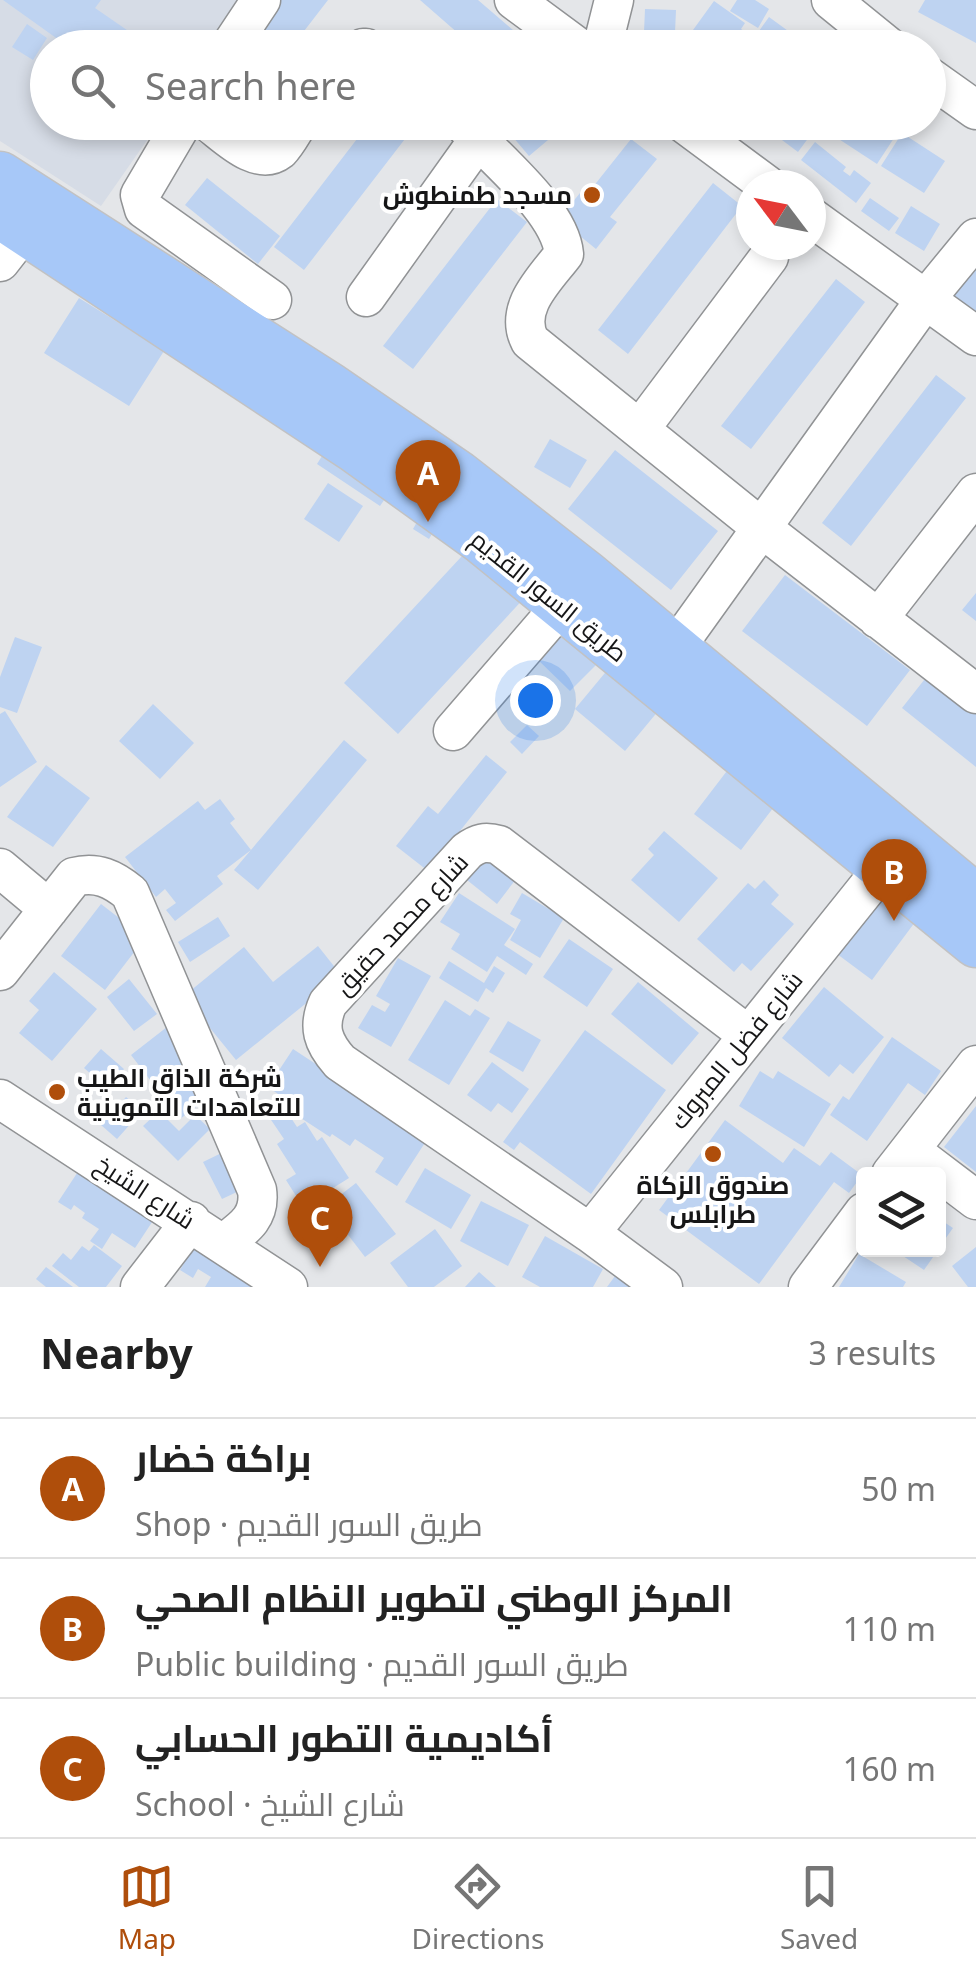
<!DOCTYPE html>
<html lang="en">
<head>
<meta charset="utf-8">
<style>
  :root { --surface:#fff; --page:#f2f2f2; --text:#222; --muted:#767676; --line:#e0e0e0; --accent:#af4e0b }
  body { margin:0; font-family:"Noto Sans",Cairo,sans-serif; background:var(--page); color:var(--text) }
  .controls { position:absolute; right:30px; bottom:30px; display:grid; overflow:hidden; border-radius:10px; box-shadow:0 5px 15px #0003 }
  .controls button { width:90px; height:90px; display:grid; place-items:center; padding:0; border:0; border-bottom:2px solid var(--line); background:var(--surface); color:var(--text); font:50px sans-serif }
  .compass { position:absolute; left:736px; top:170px; width:90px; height:90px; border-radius:50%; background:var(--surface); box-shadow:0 5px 15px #0003; rotate:302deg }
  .you { position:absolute; left:535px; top:700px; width:35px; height:35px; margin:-25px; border:8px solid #fff; border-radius:50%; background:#1a73e8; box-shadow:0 0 0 15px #1a73e833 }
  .badge { display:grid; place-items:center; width:65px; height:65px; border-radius:50%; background:var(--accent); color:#fff; font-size:32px; font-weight:700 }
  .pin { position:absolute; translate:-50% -82px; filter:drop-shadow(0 2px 5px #0008) }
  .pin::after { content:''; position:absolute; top:52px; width:35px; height:30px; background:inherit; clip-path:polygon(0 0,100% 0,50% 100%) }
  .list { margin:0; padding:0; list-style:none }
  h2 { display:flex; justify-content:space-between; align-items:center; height:130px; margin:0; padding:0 40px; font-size:42px }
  h2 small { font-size:32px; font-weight:400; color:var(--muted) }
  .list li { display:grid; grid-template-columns:65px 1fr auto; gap:30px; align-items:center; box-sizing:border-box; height:140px; padding:0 40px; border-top:2px solid var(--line) }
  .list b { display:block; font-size:38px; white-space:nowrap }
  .list p { margin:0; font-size:32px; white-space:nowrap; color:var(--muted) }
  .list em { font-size:32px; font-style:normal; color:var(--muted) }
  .icon { flex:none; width:55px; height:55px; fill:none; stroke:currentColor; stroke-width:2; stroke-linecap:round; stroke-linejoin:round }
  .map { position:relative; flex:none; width:976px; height:1287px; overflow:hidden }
  .search { position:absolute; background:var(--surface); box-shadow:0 5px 15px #0003; left:30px; right:30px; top:30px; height:110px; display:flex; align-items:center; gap:25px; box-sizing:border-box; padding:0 35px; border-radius:55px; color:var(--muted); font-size:38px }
  .sheet { height:550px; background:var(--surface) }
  nav { display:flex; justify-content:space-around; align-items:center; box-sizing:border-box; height:140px; border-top:2px solid var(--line); background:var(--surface); font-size:28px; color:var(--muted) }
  nav a { display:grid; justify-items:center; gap:5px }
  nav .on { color:var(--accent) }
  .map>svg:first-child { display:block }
  .built { fill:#d6dce6 }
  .building { fill:#bed3f1 }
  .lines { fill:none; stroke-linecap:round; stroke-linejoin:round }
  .minor-casing { stroke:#919395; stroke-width:41 }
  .major-casing { stroke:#c2c2c3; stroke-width:51 }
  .minor { stroke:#fff; stroke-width:38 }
  .major { stroke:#a7c8f8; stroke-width:48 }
  .poi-dot { fill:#af4e0b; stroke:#fff; stroke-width:4 }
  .labels { text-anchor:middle; stroke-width:8; stroke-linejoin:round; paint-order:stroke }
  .poi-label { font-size:25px; font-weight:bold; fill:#161617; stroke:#fff; text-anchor:end }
  .street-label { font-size:25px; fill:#161617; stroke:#fff }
</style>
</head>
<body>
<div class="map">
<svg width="976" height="1287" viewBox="0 0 976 1287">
  <rect width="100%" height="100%" fill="#e4e6e9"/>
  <path class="built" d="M0,0H243L210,47L48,48V122L159,123L101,206L0,141Z"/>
  <path class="building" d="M3,0H101L95,8L153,48H54L59,40Z
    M281,0H328L291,48H244Z
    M420,0H478L534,48H475Z
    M737,0H755L769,9L758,28L730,11Z
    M925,0H976V43L918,12Z
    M714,1L745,23L741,29L754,38L769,17L795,36L787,48H718L693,30Z
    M645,9L676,10L675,33L644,32Z
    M27,24L47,38L33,60L12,47Z
    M48,56V81L36,73Z
    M107,122H144L133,140Z
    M370,122H418L304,270L274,247Z
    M513,122H533L548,140L529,156L506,129Z
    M758,122H806L815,129L798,152Z
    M834,122H871L894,138L877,164L828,132Z
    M902,133L945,161L924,193L881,166Z
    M631,139L657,159L610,217L617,222L596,249L559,219L580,193L585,197Z
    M815,142L846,167L843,171L850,176L854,170L871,183L856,203L801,160Z
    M207,178L280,236L258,264L185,205Z
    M713,183L742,206L628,354L598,330Z
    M870,198L899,218L889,231L861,211Z
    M497,199L527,222L413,369L383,346Z
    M911,206L940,224L924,251L895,233Z
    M976,260V326L934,301Z
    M836,279L865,302L751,449L721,426Z
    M79,298L164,351L129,406L44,353Z
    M936,375L966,398L851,546L822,523Z
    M550,439L587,460L570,488L534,467Z
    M327,448L391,490L380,506L317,464Z
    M615,450L718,531L671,590L568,509Z
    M328,483L363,506L339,542L304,519Z
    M426,506L443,515L429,539L413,529Z
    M475,542L529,593L398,734L344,683Z
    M785,575L910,670L867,726L742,631Z
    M976,593V621L962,610Z
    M564,628L599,662L570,691L535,657Z
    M15,637L42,647L17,713L0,707V677Z
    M619,656L669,698L625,751L575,709Z
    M928,675L976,713V767L902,708Z
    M540,683L548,689L536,703L529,697Z
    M153,704L194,743L160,779L119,741Z
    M5,711L37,762L0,787V714Z
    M527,725L539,736L522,754L510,742Z
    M344,740L367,760L258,890L234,870Z
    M486,755L507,772L428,871L396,846L428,806L438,814Z
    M733,763L780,799L741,850L694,814Z
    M46,765L90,798L53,847L7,817Z
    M220,799L235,819L230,823L251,850L217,876L223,884L175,921L166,910L176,903L165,889L156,897L125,857L198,801L205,810Z
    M664,831L718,878L679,922L631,880L654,855L648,849Z
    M486,856L516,879L497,904L467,880Z
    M764,880L779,895L771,904L794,924L751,971L742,963L734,972L697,939L748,883L755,889Z
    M877,883L921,914L872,980L829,948Z
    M459,893L515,929L504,945L533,964L526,975L497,956L487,972L451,949L460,934L440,922Z
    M522,893L564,918L540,958L510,940L521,920L510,914Z
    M101,904L145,938L105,990L61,956Z
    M218,917L230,936L190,962L178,942Z
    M569,939L613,969L587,1007L543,977Z
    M318,946L341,975L236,1060L184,996L244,947L273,982Z
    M398,958L431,976L391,1047L358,1028L372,1005L385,1012L390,1004L376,996Z
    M449,961L484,983L494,966L505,973L493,993L486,988L478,1002L439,978Z
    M54,972L97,1009L52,1061L19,1033L39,1010L29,1001Z
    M129,979L157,1014L134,1031L107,997Z
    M638,982L699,1033L672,1065L611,1014Z
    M824,987L884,1037L853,1074L840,1064L829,1077L782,1038Z
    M445,1000L470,1016L475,1009L490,1018L449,1085L408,1060Z
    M508,1021L541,1040L523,1072L489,1052Z
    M167,1027L204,1101L180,1119L131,1055Z
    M585,1030L666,1090L591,1194L520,1142L514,1150L503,1142Z
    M892,1037L941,1071L925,1095L908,1083L867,1141L830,1115L843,1096L849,1100Z
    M101,1049L124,1069L108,1089L84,1068Z
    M293,1049L428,1138L397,1186L375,1172L384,1158L355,1139L350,1146L332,1134L330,1137L287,1109L291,1103L268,1087Z
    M492,1062L529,1089L512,1113L498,1103L491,1112L467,1095Z
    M760,1071L773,1079L778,1071L831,1104L804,1147L739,1106Z
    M126,1097L142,1111L117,1139L101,1125Z
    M282,1104L297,1127L305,1122L317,1141L322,1137L349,1178L303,1207L286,1180L296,1174L277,1144L284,1139L267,1114Z
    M976,1106V1172L944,1147Z
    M159,1111L179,1131L195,1115L210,1129L178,1161L143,1126Z
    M725,1120L783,1163L794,1148L820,1166L831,1152L862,1175L849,1193L834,1182L759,1284L659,1210Z
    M240,1144L258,1182L222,1199L203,1162Z
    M87,1158L162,1207L135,1248L112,1233L102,1249L90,1241L99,1229L82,1218L85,1213L74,1205L71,1210L58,1202Z
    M425,1168L471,1195L451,1229L405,1202Z
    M356,1183L396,1234L365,1257L326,1206Z
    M481,1201L529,1225L508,1266L460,1241Z
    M938,1218L953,1228L938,1249Z
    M435,1229L462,1266L434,1287H408L390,1263Z
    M545,1236L603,1269L593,1287H540L522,1277Z
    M94,1245L122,1266L106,1287H79L52,1266L63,1253L71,1260L82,1246L89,1251Z
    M195,1245L266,1287H205L211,1277L198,1269L193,1278L180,1270Z
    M976,1247V1287H968L952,1266Z
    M894,1250H938L924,1270Z
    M859,1254L906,1282L903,1287H839Z
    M623,1265L654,1287H607Z
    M46,1267L73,1287H46L36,1279Z
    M479,1272L496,1287H465Z"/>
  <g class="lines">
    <defs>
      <path id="minor" d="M514,0L579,48
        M831,0L890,48
        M229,48L261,0
        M363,48H366
        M602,48L614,0
        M928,76L976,110
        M183,122L140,195L144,209L272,300
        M208,122C226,135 257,168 280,150C287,143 293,131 299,122
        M462,122C491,156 560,209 564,254C545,279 513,308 530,341L763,529L976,694
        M682,122L767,185
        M811,217L976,336
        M0,262L25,230
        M366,297L491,122
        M640,429L769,257
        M878,619L976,493
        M674,650L925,300L976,238
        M453,731L561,606
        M0,868L49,909
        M0,971L74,877C97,871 113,879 130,893L257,1190C261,1217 244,1228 224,1243
        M0,1099L288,1287
        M910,1150L976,1200
        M891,1174L976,1065
        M590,1233L883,868
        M140,1287L191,1221
        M663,1287L590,1233L340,1062C323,1043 317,1027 328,1003L467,851C478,843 485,841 499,845L748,1035
        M808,1287L864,1212"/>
      <path id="major" d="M0,176L331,388L458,475L586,575L976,899
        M0,214L356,449L481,539L976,943"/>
    </defs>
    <use href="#minor" class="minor-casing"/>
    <use href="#major" class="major-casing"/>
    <use href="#minor" class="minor"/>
    <use href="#major" class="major"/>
  </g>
  <g class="poi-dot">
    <circle cx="592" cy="195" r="10"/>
    <circle cx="57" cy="1092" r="10"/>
    <circle cx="713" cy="1154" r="10"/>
  </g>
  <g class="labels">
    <g class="poi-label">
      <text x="572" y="204">مسجد طمنطوش</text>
      <text x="77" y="1087" text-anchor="start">شركة الذاق الطيب<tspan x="77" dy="29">للتعاهدات التموينية</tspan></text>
      <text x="713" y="1194" text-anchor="middle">صندوق الزكاة<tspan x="713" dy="29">طرابلس</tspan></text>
    </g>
    <g class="street-label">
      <text transform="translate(549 596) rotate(39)" y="9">طريق السور القديم</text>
      <text transform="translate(401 924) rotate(-47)" y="9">شارع محمد حقيق</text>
      <text transform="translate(736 1050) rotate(-51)" y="9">شارع فضل المبروك</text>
      <text transform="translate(145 1192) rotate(33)" y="9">شارع الشيخ</text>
    </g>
  </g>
</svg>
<div class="controls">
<button><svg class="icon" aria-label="layers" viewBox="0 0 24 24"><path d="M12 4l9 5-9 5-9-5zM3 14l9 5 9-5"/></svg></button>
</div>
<svg class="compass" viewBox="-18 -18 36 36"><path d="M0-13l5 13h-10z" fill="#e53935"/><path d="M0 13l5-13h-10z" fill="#767676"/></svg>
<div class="you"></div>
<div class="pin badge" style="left:428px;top:522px">A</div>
<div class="pin badge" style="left:894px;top:921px">B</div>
<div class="pin badge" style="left:320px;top:1267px">C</div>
<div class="search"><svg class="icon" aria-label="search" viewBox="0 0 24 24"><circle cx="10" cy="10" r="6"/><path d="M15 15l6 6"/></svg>Search here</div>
</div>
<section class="sheet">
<h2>Nearby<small>3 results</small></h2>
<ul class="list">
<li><span class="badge">A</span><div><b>براكة خضار</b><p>Shop · طريق السور القديم</p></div><em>50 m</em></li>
<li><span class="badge">B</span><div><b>المركز الوطني لتطوير النظام الصحي</b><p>Public building · طريق السور القديم</p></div><em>110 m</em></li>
<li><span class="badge">C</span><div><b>أكاديمية التطور الحسابي</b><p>School · شارع الشيخ</p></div><em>160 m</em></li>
</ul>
</section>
<nav>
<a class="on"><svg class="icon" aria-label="map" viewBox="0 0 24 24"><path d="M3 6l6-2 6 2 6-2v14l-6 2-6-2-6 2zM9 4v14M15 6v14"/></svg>Map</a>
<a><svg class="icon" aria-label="directions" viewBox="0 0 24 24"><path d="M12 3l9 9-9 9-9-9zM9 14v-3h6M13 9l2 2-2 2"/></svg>Directions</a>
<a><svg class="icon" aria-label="saved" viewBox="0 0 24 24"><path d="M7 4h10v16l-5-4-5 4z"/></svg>Saved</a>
</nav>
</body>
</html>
